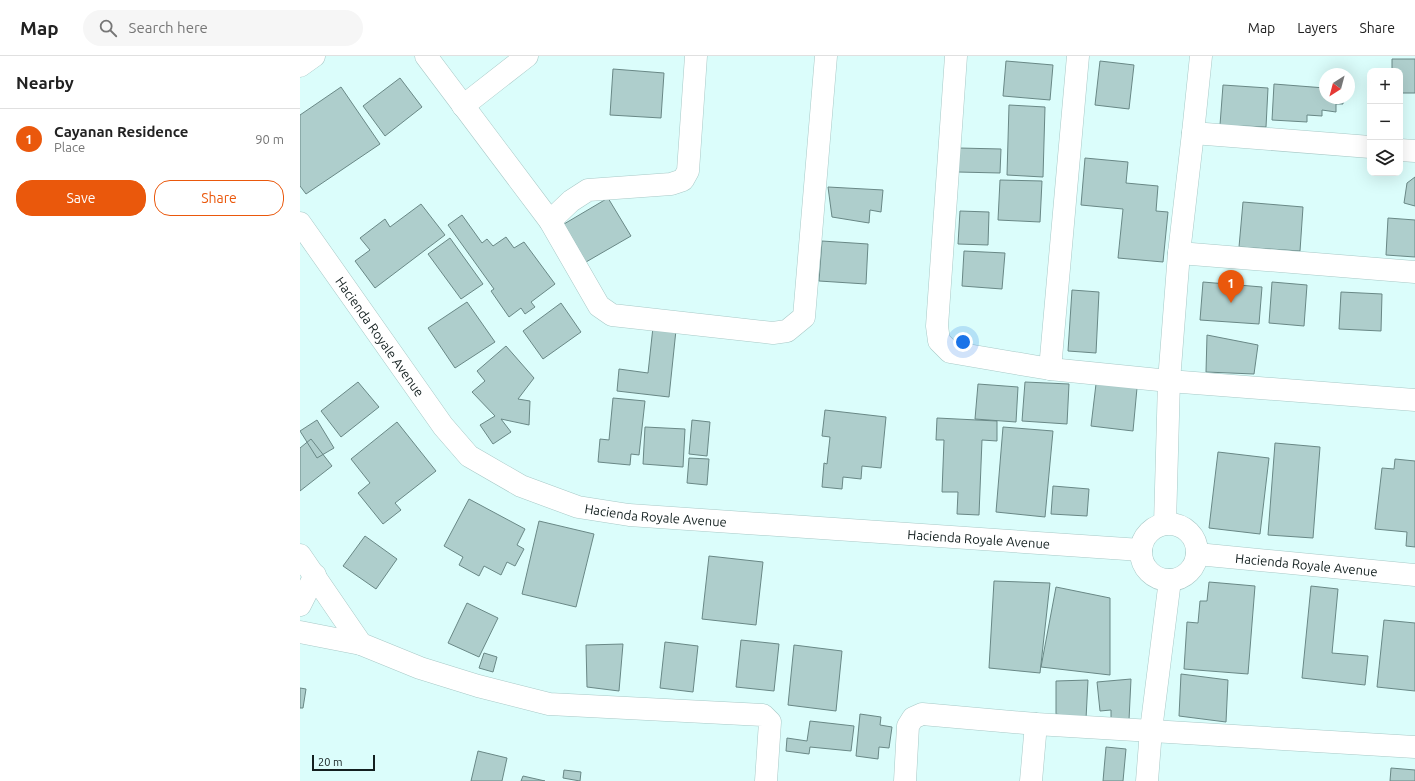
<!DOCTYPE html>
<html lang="en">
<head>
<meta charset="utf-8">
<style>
  :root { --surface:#fff; --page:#f6f6f6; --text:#222; --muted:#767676; --line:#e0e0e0; --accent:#ea580c }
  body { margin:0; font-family:Ubuntu,sans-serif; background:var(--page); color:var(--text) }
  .controls { position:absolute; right:12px; top:12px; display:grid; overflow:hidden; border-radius:8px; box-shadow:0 4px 16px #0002 }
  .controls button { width:36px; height:36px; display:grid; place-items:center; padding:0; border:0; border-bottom:1px solid var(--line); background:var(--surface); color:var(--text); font:20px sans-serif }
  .compass { position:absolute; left:1019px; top:12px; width:36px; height:36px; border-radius:50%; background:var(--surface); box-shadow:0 4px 16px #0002; rotate:216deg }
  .scale { position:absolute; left:12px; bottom:10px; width:63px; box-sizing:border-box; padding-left:4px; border:2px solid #131f1f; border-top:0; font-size:11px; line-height:14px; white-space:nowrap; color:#131f1f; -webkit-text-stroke:3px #dbfdfb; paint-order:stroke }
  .you { position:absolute; left:663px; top:286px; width:14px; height:14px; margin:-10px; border:3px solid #fff; border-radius:50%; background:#1a73e8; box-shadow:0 0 0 6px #1a73e833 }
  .badge { display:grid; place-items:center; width:26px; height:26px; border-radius:50%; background:var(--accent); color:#fff; font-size:13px; font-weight:700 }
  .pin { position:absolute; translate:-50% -33px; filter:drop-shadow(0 1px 2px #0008) }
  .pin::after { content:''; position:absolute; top:21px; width:14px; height:12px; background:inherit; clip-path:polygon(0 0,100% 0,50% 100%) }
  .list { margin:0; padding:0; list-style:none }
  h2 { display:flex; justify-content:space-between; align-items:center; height:52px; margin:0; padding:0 16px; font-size:17px }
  h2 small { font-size:13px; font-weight:400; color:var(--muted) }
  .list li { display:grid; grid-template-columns:26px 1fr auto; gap:12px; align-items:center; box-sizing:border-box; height:60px; padding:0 16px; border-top:1px solid var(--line) }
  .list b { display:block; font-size:15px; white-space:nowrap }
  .list p { margin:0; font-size:13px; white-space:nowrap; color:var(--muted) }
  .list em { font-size:13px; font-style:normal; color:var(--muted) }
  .actions { display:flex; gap:8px; padding:12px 16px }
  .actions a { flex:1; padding:9px 0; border:1px solid var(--accent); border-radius:16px; text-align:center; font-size:14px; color:var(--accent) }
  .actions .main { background:var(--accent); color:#fff }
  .icon { flex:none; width:22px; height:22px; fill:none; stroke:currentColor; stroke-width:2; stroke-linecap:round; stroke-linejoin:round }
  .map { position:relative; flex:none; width:1115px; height:725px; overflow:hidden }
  header { display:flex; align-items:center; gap:24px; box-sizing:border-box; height:56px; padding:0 20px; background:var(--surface); border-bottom:1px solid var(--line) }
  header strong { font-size:19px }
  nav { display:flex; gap:22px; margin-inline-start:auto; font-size:14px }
  .search { width:280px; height:36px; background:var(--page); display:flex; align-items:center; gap:10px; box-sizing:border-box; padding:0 14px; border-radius:22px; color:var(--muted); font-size:15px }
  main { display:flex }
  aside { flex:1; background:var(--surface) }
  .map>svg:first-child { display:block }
  .building { fill:#aececc; stroke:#698886 }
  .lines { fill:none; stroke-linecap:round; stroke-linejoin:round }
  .minor-casing { stroke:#a8c9c7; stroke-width:23 }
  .minor { stroke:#fff; stroke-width:22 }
  .labels { text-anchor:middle; stroke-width:3; stroke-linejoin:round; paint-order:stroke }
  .street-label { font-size:13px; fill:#131f1f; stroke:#dbfdfb }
</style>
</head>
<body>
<header>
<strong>Map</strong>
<div class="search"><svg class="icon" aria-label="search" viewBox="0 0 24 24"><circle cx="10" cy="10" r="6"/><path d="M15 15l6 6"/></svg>Search here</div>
<nav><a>Map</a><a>Layers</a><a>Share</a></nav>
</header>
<main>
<aside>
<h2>Nearby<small></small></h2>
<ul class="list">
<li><span class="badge">1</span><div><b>Cayanan Residence</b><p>Place</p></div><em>90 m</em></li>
</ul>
<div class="actions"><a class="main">Save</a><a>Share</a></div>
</aside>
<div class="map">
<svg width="1115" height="725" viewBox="0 0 1115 725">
  <rect width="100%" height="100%" fill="#dbfdfb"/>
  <path class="building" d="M1092,3H1115V37H1100V15H1092Z
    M706,5L753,9L750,44L703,40Z
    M800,5L834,9L829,53L795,49Z
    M313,13L364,17L361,62L310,59Z
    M100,22L122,51L85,80L63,50Z
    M974,28L1025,32V42H1043V48H1036V56L1022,54V60L1007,59V66L972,64Z
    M923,29L968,32L966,71L920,69Z
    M41,31L80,88L6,138L0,130V59Z
    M709,49L745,51L743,121L707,119Z
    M659,92L701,93L700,117L658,116Z
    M785,102L828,106L826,127L858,130L856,155L868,156L863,206L818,202L823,153L781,149Z
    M1115,121V150L1104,147L1107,127Z
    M700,124L742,125L740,166L698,164Z
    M528,131L583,134L581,156L570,154L569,167L532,161Z
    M308,142L331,180L286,206L264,168Z
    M943,146L1003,151L1000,195L939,191Z
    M121,148L145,179L75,232L55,205L70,194L60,182L85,163L90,171Z
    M660,155L689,156L688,189L658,188Z
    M162,159L182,187L187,183L193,190L206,181L214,192L224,186L255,228L231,246L235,251L225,258L221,252L209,261L191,235L194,233L148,169Z
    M1088,162L1115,164V201L1086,199Z
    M150,182L183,228L161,243L128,198Z
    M522,185L568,188L566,228L519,225Z
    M664,195L705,197L702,233L662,230Z
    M903,226L962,231L959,268L900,264Z
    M972,226L1007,229L1004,270L969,267Z
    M772,234L799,236L796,297L768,295Z
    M1041,236L1082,238L1081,275L1039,273Z
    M167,246L195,286L155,312L128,272Z
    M261,247L281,276L243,303L223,275Z
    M353,271L376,274L369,341L317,335L319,313L348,317Z
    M907,279L958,289L954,318L906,316Z
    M206,290L234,322L218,343L230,345L229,369L201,363L211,376L193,388L180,369L195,360L172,336L185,325L177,315Z
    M58,326L79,351L41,381L21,355Z
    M725,326L769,328L767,368L722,365Z
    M678,328L718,331L716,366L675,363Z
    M796,328L837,332L833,375L791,370Z
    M313,342L345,345L339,399L331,398L330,409L298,406L300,383L309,384Z
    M525,354L586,361L581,412L562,410L561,423L543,421L542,433L522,431L524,407L527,408L530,381L522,380Z
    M637,362L697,365V385L682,384L679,459L657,458L658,436H642L644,384H636Z
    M17,364L34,392L17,402L0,375Z
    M392,364L410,366L407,400L389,398Z
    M97,366L136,415L95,447L101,454L83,468L58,437L70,427L51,403Z
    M345,371L385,373L383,411L343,408Z
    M703,371L753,375L745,461L696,456Z
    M11,383L32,410L0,435V392Z
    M975,387L1020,391L1013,482L968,479Z
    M918,396L969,402L960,478L909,472Z
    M389,402L409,403L407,429L387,427Z
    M1095,403L1115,405V491L1106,490L1107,476L1075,473L1082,412L1094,413Z
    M753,430L789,433L787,460L751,458Z
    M169,443L225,473L217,489L224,493L215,510L207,506L201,519L184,510L179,520L159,509L163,501L144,490Z
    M239,465L294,478L276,551L222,538Z
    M65,480L97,503L76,533L43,510Z
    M409,500L463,506L456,569L402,563Z
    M694,525L750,527L740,617L689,612Z
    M909,526L955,530L948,618L884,613L887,566L898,567L900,545H907Z
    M1011,530L1038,533L1032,597L1068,600L1065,629L1002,622Z
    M756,531L810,542V619L741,611Z
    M167,547L198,562L179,601L148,587Z
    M1084,564L1115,567V635L1077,631Z
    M441,584L479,588L474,635L436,631Z
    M365,586L398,590L393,636L360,632Z
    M323,588L319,635L287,631L286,589Z
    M494,589L542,595L536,655L488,649Z
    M184,597L197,601L193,616L179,612Z
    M881,618L928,624L926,666L879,660Z
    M831,623L829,664L811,663V654L800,655L797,626Z
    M788,624L786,663L756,658V625Z
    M0,632L6,633L3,652H0Z
    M560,658L581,661L580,669L592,671L589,692L579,691L578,703L556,700Z
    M510,665L554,670L551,695L510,691L509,698L486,695L487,682L507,685Z
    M806,691L826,693L823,725H803Z
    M178,695L207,702L202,725H171Z
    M1091,712L1115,714V725H1090Z
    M264,714L281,716L280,725L263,722Z
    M223,720L245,725H221Z"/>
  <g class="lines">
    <defs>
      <g id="minor">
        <path d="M126,0L250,165L299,250L312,259L473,277L487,275L504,261L526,0"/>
        <path d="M656,0L637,270L639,285L650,296L750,313L869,325L1115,344"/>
        <path d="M0,10L14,0"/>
        <path d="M163,50L227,0"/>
        <path d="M893,77L1070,91"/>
        <path d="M1100,94L1115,95"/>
        <path d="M250,165L271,145L288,134L371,128L383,124L388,115L396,0"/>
        <path id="s1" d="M0,167L143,370L169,400L221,430L278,451L329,459L841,494"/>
        <path d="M879,197L1115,216"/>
        <path d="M750,313L778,0"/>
        <path d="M865,468L869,325L879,197L893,77L901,0"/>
        <circle cx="869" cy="496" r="28"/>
        <path id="s2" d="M897,498L1115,519"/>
        <path d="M0,499L61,588L120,612L178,630L249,648L463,659L470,666L466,725"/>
        <path d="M0,549L15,519"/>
        <path d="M0,576L61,588"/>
        <path d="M605,725L608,670L613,662L622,658L736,668L1115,691"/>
        <path d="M731,725L736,668"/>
        <path d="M847,725L851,674L870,524"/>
      </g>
    </defs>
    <use href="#minor" class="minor-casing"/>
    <use href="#minor" class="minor"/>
  </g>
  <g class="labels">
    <g class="street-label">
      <text dy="5" stroke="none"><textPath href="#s1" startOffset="139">Hacienda Royale Avenue</textPath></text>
      <text dy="5" stroke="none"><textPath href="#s1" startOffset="487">Hacienda Royale Avenue</textPath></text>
      <text dy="5" stroke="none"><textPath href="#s1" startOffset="811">Hacienda Royale Avenue</textPath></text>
      <text dy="5" stroke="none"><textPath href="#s2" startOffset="110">Hacienda Royale Avenue</textPath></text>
    </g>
  </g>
</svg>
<div class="controls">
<button>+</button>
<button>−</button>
<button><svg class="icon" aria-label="layers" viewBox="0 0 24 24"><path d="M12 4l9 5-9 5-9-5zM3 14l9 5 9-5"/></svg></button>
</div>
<svg class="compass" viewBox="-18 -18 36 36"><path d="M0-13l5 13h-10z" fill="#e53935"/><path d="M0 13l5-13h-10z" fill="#767676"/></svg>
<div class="scale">20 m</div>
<div class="you"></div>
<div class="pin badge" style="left:931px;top:247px">1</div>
</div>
</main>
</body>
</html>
